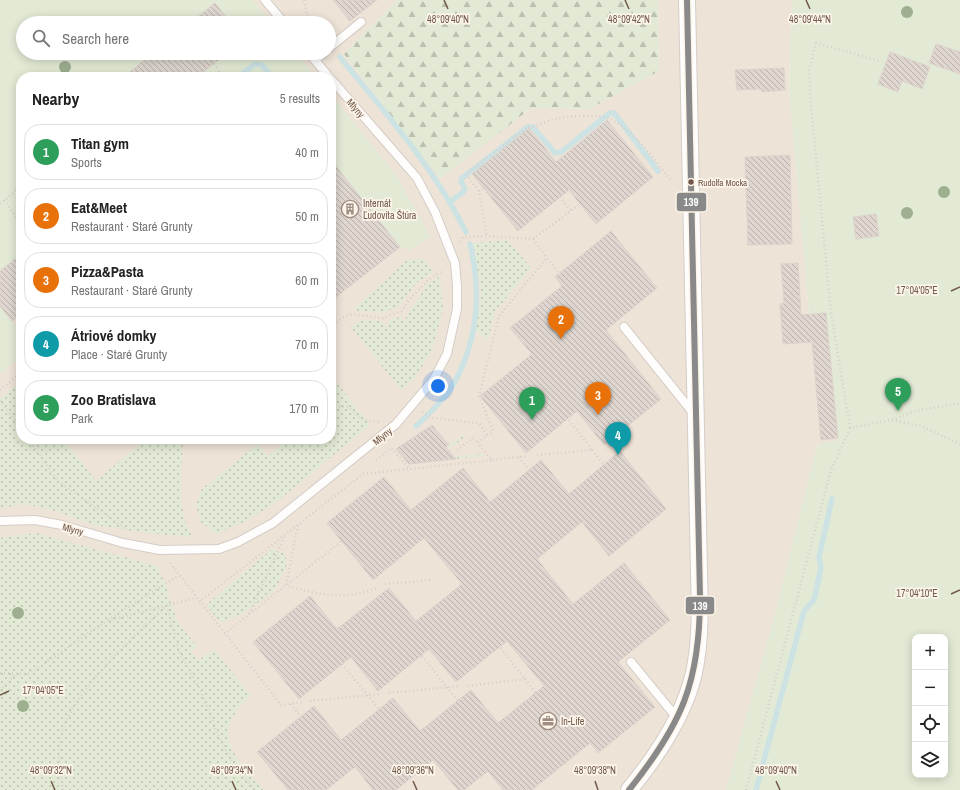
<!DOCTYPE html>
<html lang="en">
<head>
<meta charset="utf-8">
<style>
  :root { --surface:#fff; --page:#f6f6f6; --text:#222; --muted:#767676; --line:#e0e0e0; --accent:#2563eb }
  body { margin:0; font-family:"Archivo Narrow",sans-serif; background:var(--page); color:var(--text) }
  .controls { position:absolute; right:12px; bottom:12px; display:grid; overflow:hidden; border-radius:8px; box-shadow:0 2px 10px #0003 }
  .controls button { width:36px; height:36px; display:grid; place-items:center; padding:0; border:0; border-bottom:1px solid var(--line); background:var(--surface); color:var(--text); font:20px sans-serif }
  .you { position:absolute; left:438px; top:386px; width:14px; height:14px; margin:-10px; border:3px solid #fff; border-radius:50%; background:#1a73e8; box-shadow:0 0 0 6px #1a73e833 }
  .badge { display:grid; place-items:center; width:26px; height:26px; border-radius:50%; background:var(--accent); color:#fff; font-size:13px; font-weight:700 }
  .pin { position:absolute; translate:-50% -33px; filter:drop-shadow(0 1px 2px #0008) }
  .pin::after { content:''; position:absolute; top:21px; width:14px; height:12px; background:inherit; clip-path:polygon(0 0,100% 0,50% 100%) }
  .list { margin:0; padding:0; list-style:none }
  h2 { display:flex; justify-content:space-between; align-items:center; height:52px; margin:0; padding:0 16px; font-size:17px }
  h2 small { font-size:13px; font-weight:400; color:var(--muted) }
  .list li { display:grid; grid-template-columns:26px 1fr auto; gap:12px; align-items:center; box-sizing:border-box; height:56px; margin:0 8px 8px; padding:0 8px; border:1px solid var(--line); border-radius:16px }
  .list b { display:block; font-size:15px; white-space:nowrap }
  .list p { margin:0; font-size:13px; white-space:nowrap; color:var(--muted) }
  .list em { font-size:13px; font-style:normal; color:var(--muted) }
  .icon { flex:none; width:22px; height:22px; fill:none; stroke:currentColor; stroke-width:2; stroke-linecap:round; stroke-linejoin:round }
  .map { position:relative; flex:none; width:960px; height:790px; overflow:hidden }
  .search { position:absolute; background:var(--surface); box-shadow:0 2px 10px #0003; left:16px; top:16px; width:320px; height:44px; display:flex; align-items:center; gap:10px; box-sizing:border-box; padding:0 14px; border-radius:22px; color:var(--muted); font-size:15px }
  .panel { position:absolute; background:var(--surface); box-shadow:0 2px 10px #0003; left:16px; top:72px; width:320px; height:372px; border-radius:16px }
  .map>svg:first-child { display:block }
  .residential { fill:#eee3d7; fill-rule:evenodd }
  .grass { fill:url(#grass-dots) }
  .forest { fill:url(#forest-firs) }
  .green { fill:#e2ead5; fill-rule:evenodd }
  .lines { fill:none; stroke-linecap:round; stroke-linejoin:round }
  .stream { stroke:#cce2e3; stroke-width:5.5 }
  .building { fill:url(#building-back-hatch); stroke:#ddd3cc }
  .service-casing { stroke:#d4cdc7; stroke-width:10 }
  .minor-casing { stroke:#d4cdc7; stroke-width:18 }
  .path { stroke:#d6cfca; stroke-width:2.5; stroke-dasharray:1 3; stroke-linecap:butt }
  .service { stroke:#fefdfc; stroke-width:8 }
  .minor { stroke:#fefdfc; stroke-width:16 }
  .bus-1-casing { stroke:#fdf5e9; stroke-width:9 }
  .bus-1 { stroke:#898989; stroke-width:6 }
  .tree { fill:#9eaf90 }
  .ticks { fill:none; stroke:#70584c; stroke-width:1.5 }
  .bus-dot { fill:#70584c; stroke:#fdf5e9; stroke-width:1.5 }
  .labels { text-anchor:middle; stroke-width:3.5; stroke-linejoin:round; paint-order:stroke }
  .bus-label { font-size:9px; fill:#70584c; stroke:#fdf5e9; text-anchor:start }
  .street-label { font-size:10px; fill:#70584c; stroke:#fdf5e9 }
  .poi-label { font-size:10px; fill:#70584c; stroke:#fdf5e9; text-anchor:start }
  .ticks-label { font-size:10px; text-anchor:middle; fill:#70584c; stroke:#fdf5e9; stroke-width:3.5; stroke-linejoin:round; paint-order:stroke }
  .line-badge { stroke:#fdf5e9; stroke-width:1.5 }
  .badge-label { font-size:11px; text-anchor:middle; font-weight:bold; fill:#fff }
</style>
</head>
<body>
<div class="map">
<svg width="960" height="790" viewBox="0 0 960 790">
  <defs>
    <pattern id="grass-dots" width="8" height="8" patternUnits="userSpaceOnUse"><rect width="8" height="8" fill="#e2ead5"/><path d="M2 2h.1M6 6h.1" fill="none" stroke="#bcc0af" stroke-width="1.8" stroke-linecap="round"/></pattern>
    <pattern id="forest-firs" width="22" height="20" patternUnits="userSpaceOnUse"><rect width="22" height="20" fill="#e2ead5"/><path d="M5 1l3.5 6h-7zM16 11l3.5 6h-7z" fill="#bcc0af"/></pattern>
    <pattern id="building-back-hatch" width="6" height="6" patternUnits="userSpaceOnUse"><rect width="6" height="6" fill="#ded6cf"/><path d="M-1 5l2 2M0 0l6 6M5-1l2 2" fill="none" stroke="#b8b0aa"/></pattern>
  </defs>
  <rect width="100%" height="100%" fill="#f5f0e9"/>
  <path class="residential" d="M0,0H397L344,54L440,178L531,108L589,109L659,71L658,0H792L789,89L809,314L826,313L838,441L817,445L774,618L726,790H0ZM23,23H329V53H23ZM21,77H331V439H21Z"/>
  <path class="grass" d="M508,240L531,268L494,313L488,341L476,330L481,291L473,243Z
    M423,258L433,272L416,283L399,307L380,313L353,310L406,261Z
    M440,277L443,309L432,350L415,378L401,390L350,326L363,320L381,321L388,328L390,319L401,317L405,321C408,307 422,298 426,284Z
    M331,375L370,425L279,500L246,521L216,534L201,522L196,505L202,489L258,444L268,456L288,439H331Z
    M21,381V439H63L96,481L146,439H183C182,474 175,505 192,537L147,533L94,525L56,511L24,504L0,508V399Z
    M463,435L465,437L448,449L454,456L483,454L485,456L453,459L444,449Z
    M36,533L157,566L167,587L169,598L178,623L197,646L191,652L199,660L214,649L251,696C207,734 235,756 264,790H0V538Z
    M272,549L285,553L287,564L275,590L241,615L220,622L206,605Z"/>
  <path class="forest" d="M397,0H658L659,71L589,109L531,108L440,179L344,54Z"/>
  <path class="green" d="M0,0H253L272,23H231L215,3L190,23H23V53H153L124,77H21V254L0,271Z
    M792,0H960V790H726L774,618L817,445L838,440L826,313L809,314L789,89ZM915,637H945V775H915Z
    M227,53H296L316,77H197Z
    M331,95L397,176L430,237L410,250L400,247L331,171Z
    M0,306L21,334V356L0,374Z"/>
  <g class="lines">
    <path class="stream" d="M340,57C385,113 434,167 466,232
      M238,77L255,64L262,65L272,77
      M331,145L333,148
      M450,202L462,193L465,189L461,182L462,178L528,127H533L555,153L561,152L610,113H614L658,171
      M416,426C428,415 441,403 451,388C478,344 482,293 470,244
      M756,790L804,611L814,600L821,568L819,557L832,499"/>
  </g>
  <path class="building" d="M333,0H377L350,21Z
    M215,3L231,23H190Z
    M936,44L960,52V74L929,63Z
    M890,52L930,67L922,89L902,81L898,92L878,84Z
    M153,53H227L197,77H124Z
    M784,68L785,90L762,92L761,89L737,90L735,70Z
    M607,120L653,177L596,224L569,190L518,231L472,174L529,128L556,162Z
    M790,155L792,244L748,245L745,157Z
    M331,160L400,247L331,301Z
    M876,214L879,236L856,239L853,217Z
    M611,231L657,288L606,330L661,399L604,445L577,411L526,453L480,396L532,354L510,328L562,286L555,277Z
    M21,254V314L12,321L0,306V271Z
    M798,263L801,315L826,313L838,438L821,440L812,342L783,344L780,304L784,303L781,264Z
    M432,425L449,445L446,447L456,459L409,464L396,449Z
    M620,451L666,509L609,556L582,522L537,559L573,604L624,563L670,620L618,662L655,707L598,753L590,743L532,790H503L488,771L464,790H458L433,760L396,790H373L355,767L326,790H288L257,752L314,706L341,740L393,698L420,731L471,690L498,723L544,686L507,641L456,682L429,649L378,691L351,657L299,699L253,642L310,596L337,629L389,588L416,621L462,584L424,538L373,580L327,523L384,477L411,510L463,468L490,502L541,460L569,494Z"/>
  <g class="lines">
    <defs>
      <path id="service" d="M265,0L284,23
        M329,48L361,22
        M309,53L329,77
        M315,60L324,53
        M624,327L694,414
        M0,521L35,520L62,525L123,543L160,550L219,549L238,542L273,523L396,424L434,379L447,354L457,309V286L455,263L435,212L417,178L331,79
        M631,662L677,718"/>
      <path id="minor" d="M629,790C657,756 684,716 694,673C701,640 700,605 699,572L687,0"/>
    </defs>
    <use href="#service" class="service-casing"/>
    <use href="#minor" class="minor-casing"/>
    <path class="path" d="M304,0L309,23
      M214,64L223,77
      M483,188L479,191L487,236
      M479,191L466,174L528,127C538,127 545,121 555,119C566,116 600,114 610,119C634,130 654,160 671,180
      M560,197L571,211
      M4,200L21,223
      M0,204L21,187
      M533,239L580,204
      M460,242L463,237L487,236L533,239L559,274
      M331,328L342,318L353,314L383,318L402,311L408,301L427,281L443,270
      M0,390L21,373
      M0,400L21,429
      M331,406L349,407L363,420L379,422
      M422,412L433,418L479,423L487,435L478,443L492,460L528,456
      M892,420L915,411L960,403
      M850,428L831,312L811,106L809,71L816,43L879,61
      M487,435L493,431L479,396L499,316L546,259
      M28,439L58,481L127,530
      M457,450L473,438L478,443
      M592,450L604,465
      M537,455L592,450L568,419
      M519,457L529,470
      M376,460L391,448L410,469
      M298,525L286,585C317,595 348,601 379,587
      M170,563L281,705L302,702
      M385,584L431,580
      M199,602L363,474L492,460
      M249,614L285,535
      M108,620L179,575
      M224,634L342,541
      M422,656L458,701
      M342,664L379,709
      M0,673L29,674L106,621L196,598
      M525,679L536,693
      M468,686L525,679L500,647
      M0,691L16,673
      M389,693L459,686
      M310,701L381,694
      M291,704L301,717
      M63,790C60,773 57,752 61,735C70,695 136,632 167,606L179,651L201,691L217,733L235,767L255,790
      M746,790L831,470L850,428L891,420L921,426L960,444"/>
    <use href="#service" class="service"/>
    <use href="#minor" class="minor"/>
    <defs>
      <path id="bus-1" d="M629,790C682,724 700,682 700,597L687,0"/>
    </defs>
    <use href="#bus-1" class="bus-1-casing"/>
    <use href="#bus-1" class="bus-1"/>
  </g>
  <g class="tree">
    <circle cx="907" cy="12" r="6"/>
    <circle cx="65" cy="67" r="6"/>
    <circle cx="944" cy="192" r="6"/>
    <circle cx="907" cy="213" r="6"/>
    <circle cx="18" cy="613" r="6"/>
    <circle cx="23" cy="706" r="6"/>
  </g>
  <path class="ticks" d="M444,0L448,9M625,0L629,9M806,0L810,9M951,291L960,287M951,594L960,590M0,695L9,691M51,781L55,790M232,781L236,790M413,781L417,790M595,781L598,790M776,781L780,790"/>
  <defs>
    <symbol id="building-ring" viewBox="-11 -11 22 22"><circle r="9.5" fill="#fdf5e9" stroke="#9f8d83" stroke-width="1.5"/><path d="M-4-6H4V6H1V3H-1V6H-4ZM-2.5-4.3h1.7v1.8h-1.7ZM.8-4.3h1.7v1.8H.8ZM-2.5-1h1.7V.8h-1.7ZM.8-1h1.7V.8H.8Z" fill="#9f8d83"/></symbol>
    <symbol id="office-ring" viewBox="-11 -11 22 22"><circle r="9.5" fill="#fdf5e9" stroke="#9f8d83" stroke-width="1.5"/><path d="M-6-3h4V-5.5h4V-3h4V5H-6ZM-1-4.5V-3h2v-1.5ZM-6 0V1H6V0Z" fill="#9f8d83"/></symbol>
  </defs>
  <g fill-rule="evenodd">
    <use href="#building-ring" x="340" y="199" width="20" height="20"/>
    <use href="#office-ring" x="538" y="711" width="20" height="20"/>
  </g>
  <circle class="bus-dot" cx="691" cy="182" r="3.5"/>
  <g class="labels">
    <g class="bus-label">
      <text x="698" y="186">Rudolfa Mocka</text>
    </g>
    <g class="street-label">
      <text transform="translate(356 108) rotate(49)" y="4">Mlyny</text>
      <text transform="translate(382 436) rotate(-39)" y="4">Mlyny</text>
      <text transform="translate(73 529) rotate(15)" y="4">Mlyny</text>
    </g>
    <g class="poi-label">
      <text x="363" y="207">Internát<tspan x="363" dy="12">Ľudovíta Štúra</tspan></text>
      <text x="561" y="725">In-Life</text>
    </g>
  </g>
  <g class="ticks-label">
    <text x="448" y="23">48°09'40"N</text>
    <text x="629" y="23">48°09'42"N</text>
    <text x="810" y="23">48°09'44"N</text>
    <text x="917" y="294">17°04'05"E</text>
    <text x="917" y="597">17°04'10"E</text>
    <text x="43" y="694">17°04'05"E</text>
    <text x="51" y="774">48°09'32"N</text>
    <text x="232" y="774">48°09'34"N</text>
    <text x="413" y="774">48°09'36"N</text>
    <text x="595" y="774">48°09'38"N</text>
    <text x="776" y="774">48°09'40"N</text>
  </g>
  <g class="line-badge">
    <rect x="676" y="192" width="31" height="20" rx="4" fill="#898989"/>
    <rect x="685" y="596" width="30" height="19" rx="4" fill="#898989"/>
  </g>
  <g class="badge-label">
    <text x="691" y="206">139</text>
    <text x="700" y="610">139</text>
  </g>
</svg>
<div class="controls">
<button>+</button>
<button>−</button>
<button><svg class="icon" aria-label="locate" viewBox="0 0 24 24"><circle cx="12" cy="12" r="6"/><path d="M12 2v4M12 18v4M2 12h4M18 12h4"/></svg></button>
<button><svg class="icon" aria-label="layers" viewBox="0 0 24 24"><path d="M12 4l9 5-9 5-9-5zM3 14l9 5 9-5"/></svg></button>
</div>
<div class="you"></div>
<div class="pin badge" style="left:532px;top:420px;background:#2e9e5b">1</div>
<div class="pin badge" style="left:561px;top:339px;background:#e8710a">2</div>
<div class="pin badge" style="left:598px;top:415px;background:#e8710a">3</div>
<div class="pin badge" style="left:618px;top:455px;background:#0f9aa8">4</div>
<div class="pin badge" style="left:898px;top:411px;background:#2e9e5b">5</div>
<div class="search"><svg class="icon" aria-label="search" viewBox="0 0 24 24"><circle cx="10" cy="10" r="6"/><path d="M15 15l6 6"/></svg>Search here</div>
<section class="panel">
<h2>Nearby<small>5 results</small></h2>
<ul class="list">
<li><span class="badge" style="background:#2e9e5b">1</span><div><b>Titan gym</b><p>Sports</p></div><em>40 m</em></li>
<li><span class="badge" style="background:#e8710a">2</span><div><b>Eat&amp;Meet</b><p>Restaurant · Staré Grunty</p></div><em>50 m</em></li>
<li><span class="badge" style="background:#e8710a">3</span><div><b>Pizza&amp;Pasta</b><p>Restaurant · Staré Grunty</p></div><em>60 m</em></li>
<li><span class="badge" style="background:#0f9aa8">4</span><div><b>Átriové domky</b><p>Place · Staré Grunty</p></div><em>70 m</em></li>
<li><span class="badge" style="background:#2e9e5b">5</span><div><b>Zoo Bratislava</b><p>Park</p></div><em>170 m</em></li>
</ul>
</section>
</div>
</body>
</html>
